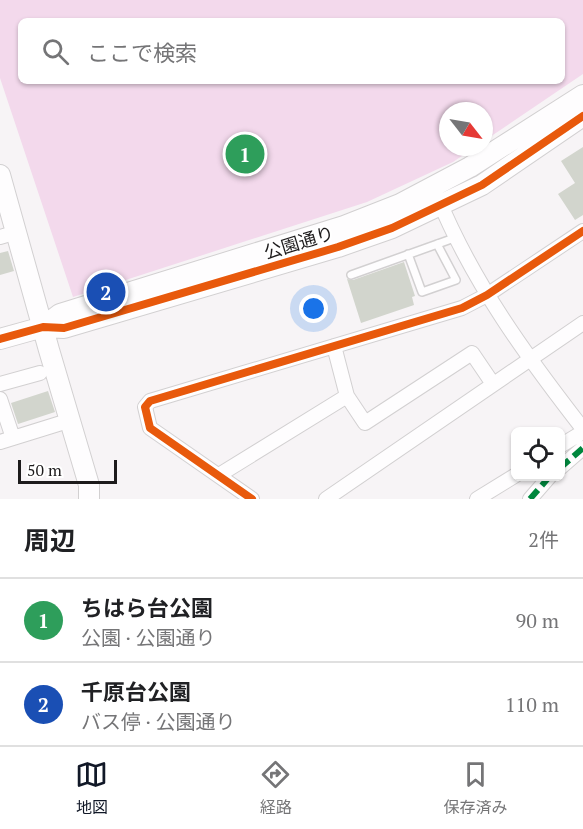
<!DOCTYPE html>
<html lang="ja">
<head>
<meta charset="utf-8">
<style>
  :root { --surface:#fff; --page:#f2f2f2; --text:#202124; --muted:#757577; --line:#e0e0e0; --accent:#111827 }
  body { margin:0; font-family:"PT Serif","Noto Sans JP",serif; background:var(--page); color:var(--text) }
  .controls { position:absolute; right:18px; bottom:18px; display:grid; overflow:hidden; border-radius:9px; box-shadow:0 2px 4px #0004 }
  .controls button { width:54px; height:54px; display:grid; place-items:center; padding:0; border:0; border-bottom:2px solid var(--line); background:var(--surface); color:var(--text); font:30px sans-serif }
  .compass { position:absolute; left:439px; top:102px; width:54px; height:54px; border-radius:50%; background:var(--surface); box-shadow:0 2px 4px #0004; rotate:121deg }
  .scale { position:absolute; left:18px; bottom:15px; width:99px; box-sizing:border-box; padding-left:6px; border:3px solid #1d1b1c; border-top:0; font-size:16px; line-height:21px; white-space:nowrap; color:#1d1b1c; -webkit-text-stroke:4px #fff; paint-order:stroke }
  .you { position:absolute; left:314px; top:309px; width:21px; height:21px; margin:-15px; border:4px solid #fff; border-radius:50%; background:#1a73e8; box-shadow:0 0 0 9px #1a73e833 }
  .badge { display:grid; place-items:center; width:39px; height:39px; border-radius:50%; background:var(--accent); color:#fff; font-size:20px; font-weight:700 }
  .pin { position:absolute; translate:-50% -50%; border:3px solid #fff; box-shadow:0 2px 6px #0006 }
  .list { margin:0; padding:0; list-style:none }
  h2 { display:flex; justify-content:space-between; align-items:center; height:78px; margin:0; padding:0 24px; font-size:26px }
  h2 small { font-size:20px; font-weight:400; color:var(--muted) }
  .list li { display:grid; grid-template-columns:39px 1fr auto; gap:18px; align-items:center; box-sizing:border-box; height:84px; padding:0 24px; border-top:2px solid var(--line) }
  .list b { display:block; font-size:22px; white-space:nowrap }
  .list p { margin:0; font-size:20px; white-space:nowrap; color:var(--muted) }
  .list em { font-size:20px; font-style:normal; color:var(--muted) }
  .icon { flex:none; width:33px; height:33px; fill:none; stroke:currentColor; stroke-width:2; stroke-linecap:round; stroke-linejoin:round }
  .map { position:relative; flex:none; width:583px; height:499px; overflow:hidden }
  .search { position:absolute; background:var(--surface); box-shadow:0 2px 4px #0004; left:18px; right:18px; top:18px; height:66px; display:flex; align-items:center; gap:15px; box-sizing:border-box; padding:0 21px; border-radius:9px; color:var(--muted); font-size:22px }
  .sheet { height:246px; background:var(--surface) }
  nav { display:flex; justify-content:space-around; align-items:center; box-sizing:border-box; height:84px; border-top:2px solid var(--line); background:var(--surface); font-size:16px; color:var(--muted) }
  nav a { display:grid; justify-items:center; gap:3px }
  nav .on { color:var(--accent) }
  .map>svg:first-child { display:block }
  .green { fill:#f3d9ec; fill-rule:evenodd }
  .building { fill:#d2d5cd }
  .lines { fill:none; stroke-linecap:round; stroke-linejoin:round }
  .lane-casing { stroke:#d2d0d1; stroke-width:10 }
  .street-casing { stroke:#d2d0d1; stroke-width:16 }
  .secondary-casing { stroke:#d2d0d1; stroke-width:22 }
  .lane { stroke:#fefdfe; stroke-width:7 }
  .street { stroke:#fefdfe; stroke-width:14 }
  .secondary { stroke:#fefdfe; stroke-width:20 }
  .quiet { stroke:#00873e; stroke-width:6; stroke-dasharray:12 6; stroke-linecap:butt }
  .cycleway-casing { stroke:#fff; stroke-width:11 }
  .cycleway { stroke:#e8590c; stroke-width:8 }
  .labels { text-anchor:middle; stroke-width:4.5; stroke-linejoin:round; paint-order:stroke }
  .street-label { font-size:18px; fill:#1d1b1c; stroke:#fff }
</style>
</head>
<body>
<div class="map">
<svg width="583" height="499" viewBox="0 0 583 499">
  <rect width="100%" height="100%" fill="#f7f4f6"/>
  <path class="green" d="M0,0H583V74L484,141V111H448V147H475L453,162L367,202L73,297L0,78ZM21,21H562V81H21Z"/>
  <path class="building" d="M583,147V215L575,220L558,194L575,183L561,161Z
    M8,251L14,271L0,275V253Z
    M404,262L415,296L412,297L414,305L361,323L347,279L353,280Z
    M48,391L55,412L18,424L11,403Z"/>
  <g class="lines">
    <defs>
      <path id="lane" d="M408,254L422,292L456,280L437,244
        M351,275L457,237"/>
      <path id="street" d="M438,198C473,283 527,357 583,429
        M0,237L17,232
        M334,346L347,396L365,423L472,353L493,384
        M0,384L40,373
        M0,399L13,438
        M0,442L71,420
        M560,446L583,432
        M560,468L583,448
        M219,475L347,396
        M252,499L150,428L145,407L150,401L462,308L487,295L583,231
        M326,499L583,323
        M477,499L516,475
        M530,499L550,476"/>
      <path id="secondary" d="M0,175L49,350L89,485V499
        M43,327L60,314L344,226L400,204L470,167L583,95
        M0,339L43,327L64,328L338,247L392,228L482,185L583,116"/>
    </defs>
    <use href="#lane" class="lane-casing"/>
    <use href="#street" class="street-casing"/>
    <use href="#secondary" class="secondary-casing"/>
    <use href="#lane" class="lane"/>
    <use href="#street" class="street"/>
    <use href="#secondary" class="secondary"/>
    <path class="quiet" d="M560,468L583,448
      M530,499L550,476"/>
    <defs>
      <path id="cycleway" d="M0,339L43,327L64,328L338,247L392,228L482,185L583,116
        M252,499L150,428L145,407L150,401L462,308L487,295L583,231"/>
    </defs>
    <use href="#cycleway" class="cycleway-casing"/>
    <use href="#cycleway" class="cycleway"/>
  </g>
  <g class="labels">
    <g class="street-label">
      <text transform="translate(299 243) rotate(-17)" y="6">公園通り</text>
    </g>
  </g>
</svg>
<div class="controls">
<button><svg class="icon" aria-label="locate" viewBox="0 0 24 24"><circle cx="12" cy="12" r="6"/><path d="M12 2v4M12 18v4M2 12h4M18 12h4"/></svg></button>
</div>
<svg class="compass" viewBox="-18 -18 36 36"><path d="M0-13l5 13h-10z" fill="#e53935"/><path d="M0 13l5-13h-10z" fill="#757577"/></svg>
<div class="scale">50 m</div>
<div class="you"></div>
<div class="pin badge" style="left:245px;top:154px;background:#2e9e5b">1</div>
<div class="pin badge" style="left:106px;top:292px;background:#1a4fb4">2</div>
<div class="search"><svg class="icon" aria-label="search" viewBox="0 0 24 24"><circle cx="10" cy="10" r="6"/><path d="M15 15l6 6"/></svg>ここで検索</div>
</div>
<section class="sheet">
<h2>周辺<small>2件</small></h2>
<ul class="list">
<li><span class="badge" style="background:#2e9e5b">1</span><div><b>ちはら台公園</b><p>公園 · 公園通り</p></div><em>90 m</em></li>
<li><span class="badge" style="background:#1a4fb4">2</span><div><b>千原台公園</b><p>バス停 · 公園通り</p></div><em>110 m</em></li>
</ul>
</section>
<nav>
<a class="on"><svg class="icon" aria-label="map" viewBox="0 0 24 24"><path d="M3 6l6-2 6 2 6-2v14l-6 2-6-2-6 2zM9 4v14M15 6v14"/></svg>地図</a>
<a><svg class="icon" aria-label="directions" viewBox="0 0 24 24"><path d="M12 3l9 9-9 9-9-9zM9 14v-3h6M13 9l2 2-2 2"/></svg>経路</a>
<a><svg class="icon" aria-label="saved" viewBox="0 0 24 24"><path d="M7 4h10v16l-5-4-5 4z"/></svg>保存済み</a>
</nav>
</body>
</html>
